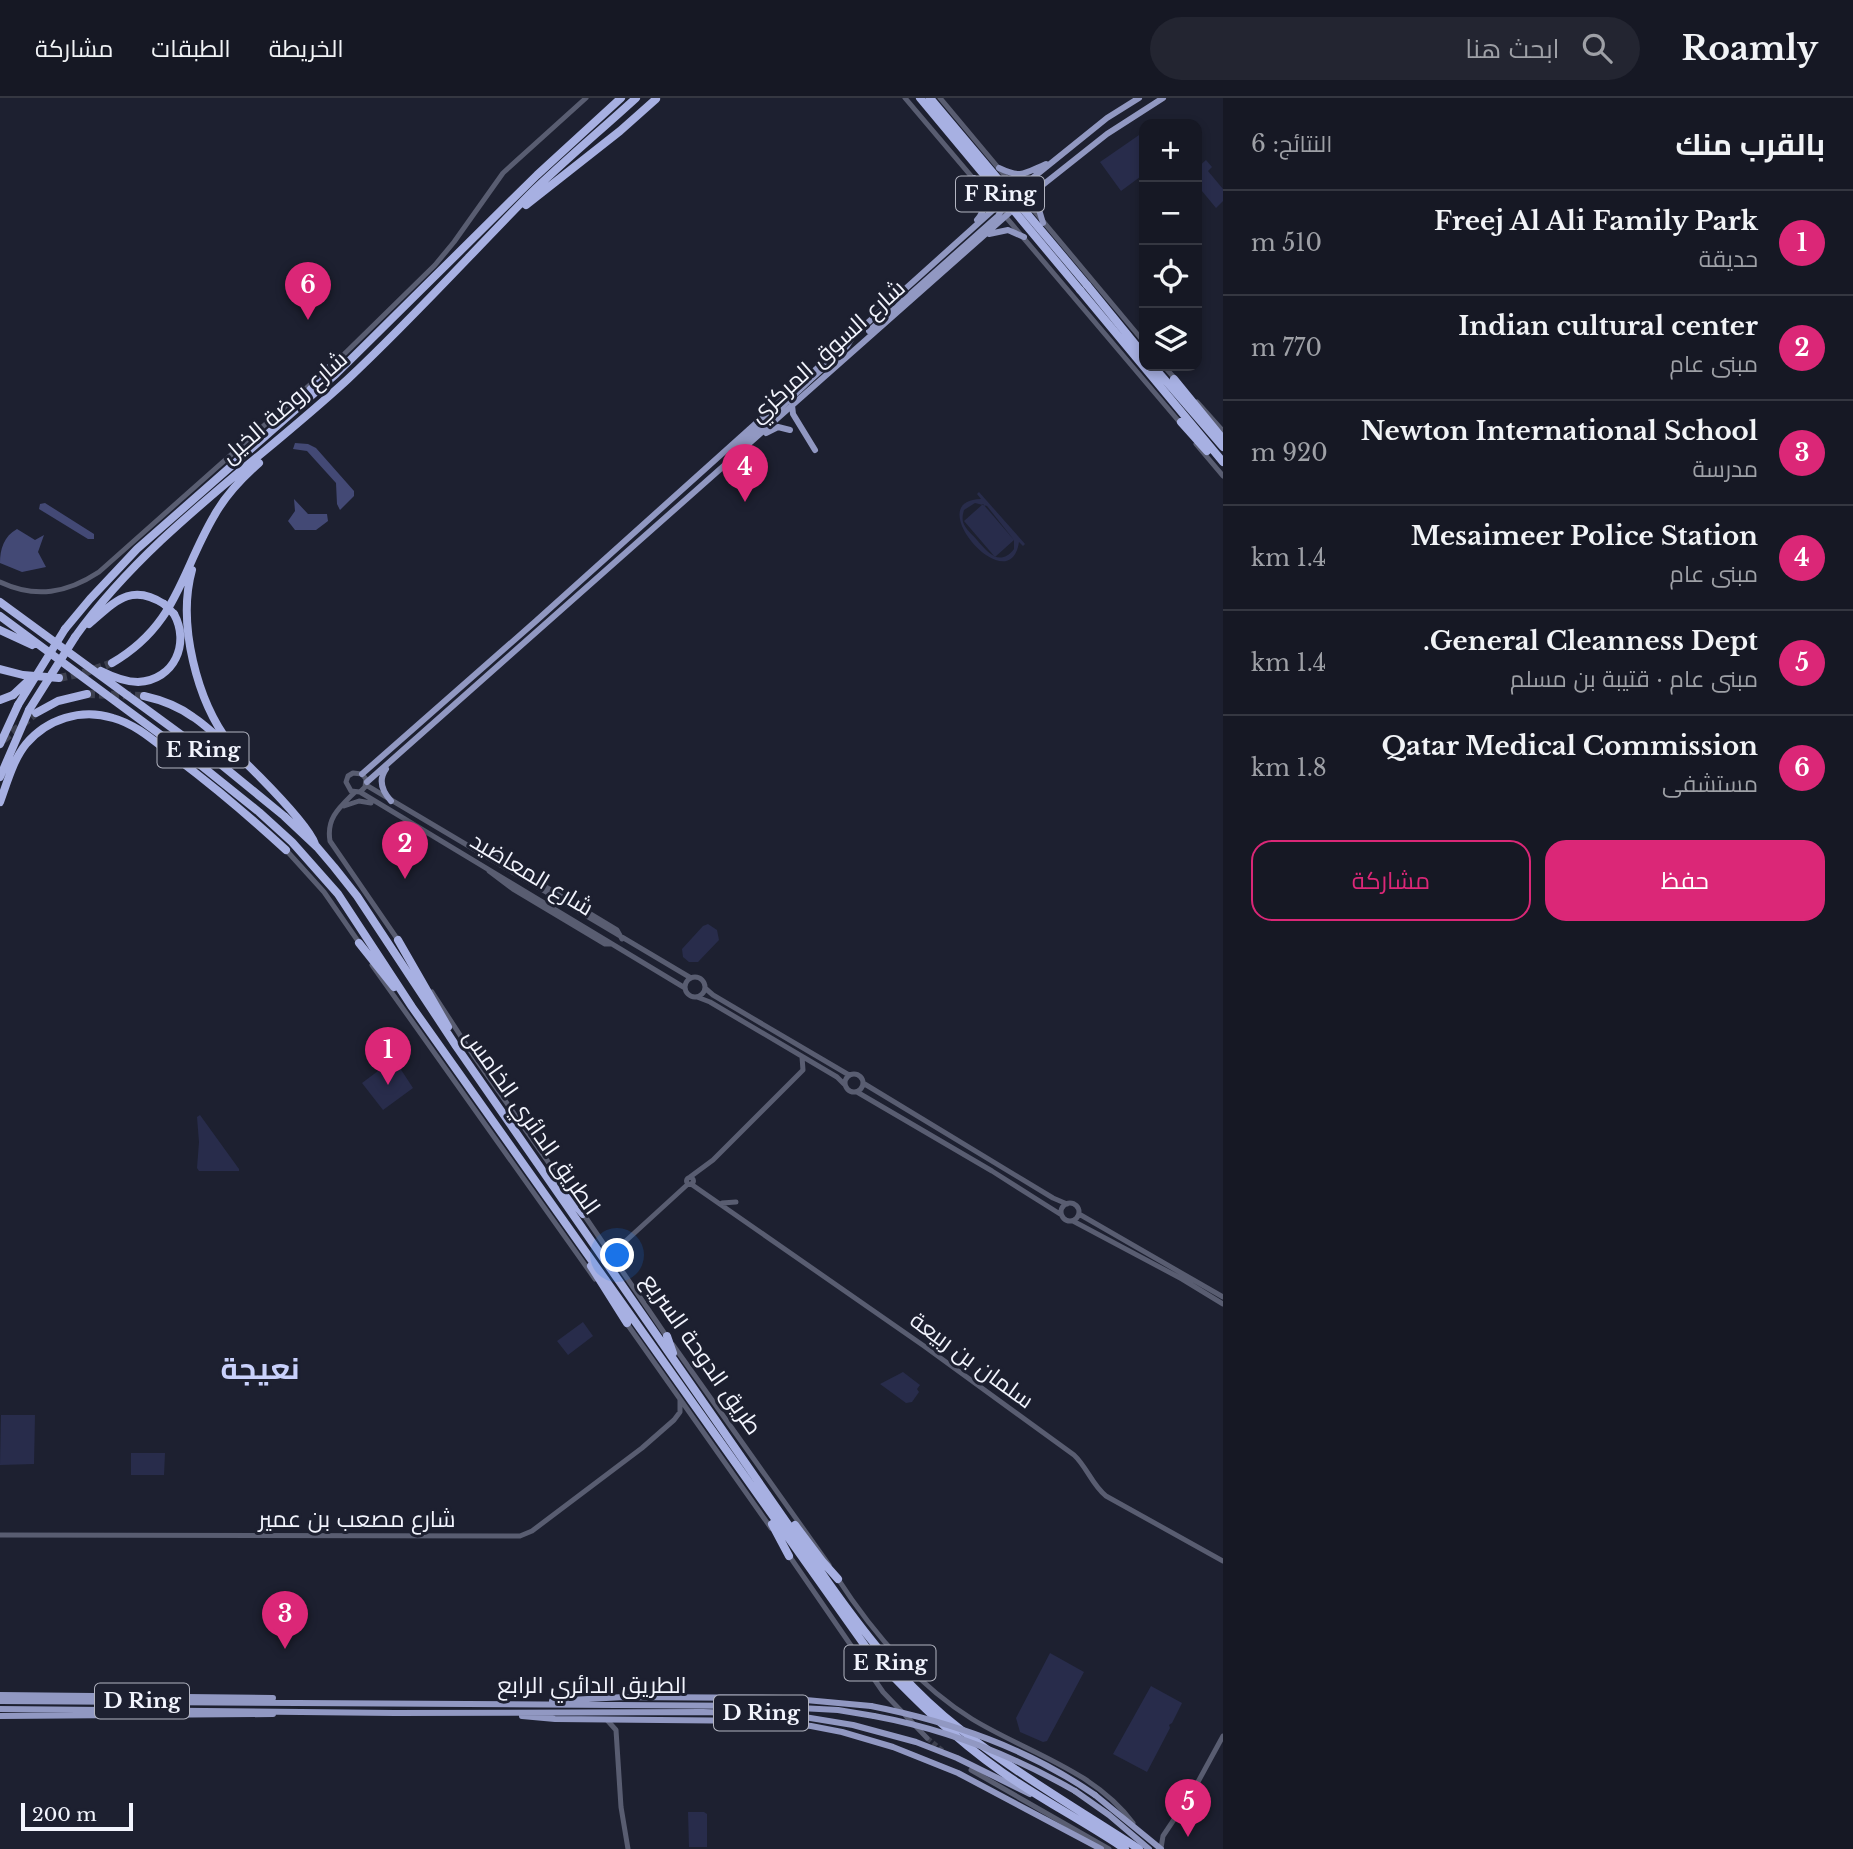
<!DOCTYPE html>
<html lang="ar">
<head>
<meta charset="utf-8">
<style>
  :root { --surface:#161824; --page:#232531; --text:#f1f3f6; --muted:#9ea0a6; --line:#353741; --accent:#db2777 }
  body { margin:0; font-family:"Libre Baskerville",Cairo,serif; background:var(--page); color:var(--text); direction:rtl }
  .controls { position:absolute; right:21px; top:21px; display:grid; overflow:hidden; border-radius:14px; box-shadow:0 4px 10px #0003 }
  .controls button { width:63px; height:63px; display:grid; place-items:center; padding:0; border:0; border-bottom:2px solid var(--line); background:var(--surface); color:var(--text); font:35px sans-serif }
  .scale { position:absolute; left:21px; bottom:18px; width:112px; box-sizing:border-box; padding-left:7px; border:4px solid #f2f4fd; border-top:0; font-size:19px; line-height:24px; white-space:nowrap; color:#f2f4fd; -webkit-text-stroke:5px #1d2030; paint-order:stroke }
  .you { position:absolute; left:618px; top:1158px; width:24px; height:24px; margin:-18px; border:5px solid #fff; border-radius:50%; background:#1a73e8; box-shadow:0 0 0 10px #1a73e833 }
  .badge { display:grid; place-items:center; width:46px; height:46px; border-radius:50%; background:var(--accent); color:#fff; font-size:23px; font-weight:700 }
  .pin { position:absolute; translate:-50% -58px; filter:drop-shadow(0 2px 4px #0008) }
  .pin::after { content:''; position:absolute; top:37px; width:24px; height:21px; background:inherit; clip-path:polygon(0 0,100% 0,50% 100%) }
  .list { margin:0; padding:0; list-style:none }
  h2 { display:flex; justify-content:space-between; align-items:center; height:91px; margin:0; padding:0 28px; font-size:30px }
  h2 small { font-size:23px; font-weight:400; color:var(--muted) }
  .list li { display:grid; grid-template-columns:46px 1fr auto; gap:21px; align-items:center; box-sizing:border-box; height:105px; padding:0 28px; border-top:2px solid var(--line) }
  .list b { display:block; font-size:26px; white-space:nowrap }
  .list p { margin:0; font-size:23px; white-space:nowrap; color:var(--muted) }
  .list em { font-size:23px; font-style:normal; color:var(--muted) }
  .actions { display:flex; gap:14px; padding:21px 28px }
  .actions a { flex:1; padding:16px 0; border:2px solid var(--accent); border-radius:21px; text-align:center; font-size:24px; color:var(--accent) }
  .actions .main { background:var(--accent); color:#fff }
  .icon { flex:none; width:38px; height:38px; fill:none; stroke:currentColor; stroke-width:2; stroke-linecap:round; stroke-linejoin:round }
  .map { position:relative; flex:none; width:1223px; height:1751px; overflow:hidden; direction:ltr }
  header { display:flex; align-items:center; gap:42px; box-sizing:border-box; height:98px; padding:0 35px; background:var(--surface); border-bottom:2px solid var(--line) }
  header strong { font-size:33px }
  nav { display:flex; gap:38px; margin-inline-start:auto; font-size:24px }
  .search { width:490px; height:63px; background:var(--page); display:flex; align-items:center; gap:18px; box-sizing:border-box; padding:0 24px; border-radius:38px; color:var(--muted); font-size:26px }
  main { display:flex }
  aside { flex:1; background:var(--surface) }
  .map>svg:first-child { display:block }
  .green { fill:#282c4b; fill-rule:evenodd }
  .forest { fill:#434975 }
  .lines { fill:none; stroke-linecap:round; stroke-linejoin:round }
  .minor-tunnel { stroke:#3d404f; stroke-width:5; stroke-dasharray:5 2.5; stroke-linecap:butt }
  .highway-tunnel { stroke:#3d404f; stroke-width:8; stroke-dasharray:8 4; stroke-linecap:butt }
  .minor { stroke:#595d71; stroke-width:5 }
  .major { stroke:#9198c2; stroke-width:6 }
  .highway { stroke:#a7b0e2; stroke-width:8 }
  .major-bridge { stroke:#9198c2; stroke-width:6 }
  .highway-bridge { stroke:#a7b0e2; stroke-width:8 }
  .labels { text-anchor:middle; stroke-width:6; stroke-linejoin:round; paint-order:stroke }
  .shield { fill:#1d2030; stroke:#b2b4c0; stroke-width:2 }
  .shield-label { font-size:21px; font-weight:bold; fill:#f2f4fd }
  .street-label { font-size:23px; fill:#f2f4fd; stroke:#1d2030 }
  .district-label { font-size:30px; font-weight:bold; fill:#c9d1fc; stroke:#1d2030 }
</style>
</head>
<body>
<header>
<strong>Roamly</strong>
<div class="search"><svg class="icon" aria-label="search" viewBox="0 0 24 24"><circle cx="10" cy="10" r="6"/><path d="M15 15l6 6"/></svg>ابحث هنا</div>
<nav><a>الخريطة</a><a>الطبقات</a><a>مشاركة</a></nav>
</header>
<main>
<aside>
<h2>بالقرب منك<small>النتائج: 6</small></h2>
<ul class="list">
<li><span class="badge">1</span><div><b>Freej Al Ali Family Park</b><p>حديقة</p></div><em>510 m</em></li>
<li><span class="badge">2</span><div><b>Indian cultural center</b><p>مبنى عام</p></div><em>770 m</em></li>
<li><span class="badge">3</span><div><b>Newton International School</b><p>مدرسة</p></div><em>920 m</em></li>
<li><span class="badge">4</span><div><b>Mesaimeer Police Station</b><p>مبنى عام</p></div><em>1.4 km</em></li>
<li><span class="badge">5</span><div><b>General Cleanness Dept.</b><p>مبنى عام · قتيبة بن مسلم</p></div><em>1.4 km</em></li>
<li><span class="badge">6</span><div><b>Qatar Medical Commission</b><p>مستشفى</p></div><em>1.8 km</em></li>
</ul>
<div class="actions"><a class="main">حفظ</a><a>مشاركة</a></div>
</aside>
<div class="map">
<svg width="1223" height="1751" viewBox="0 0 1223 1751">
  <rect width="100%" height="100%" fill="#1d2030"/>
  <path class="green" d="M1142,35L1144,38V76L1121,93L1100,64Z
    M1206,62L1212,69L1208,73L1223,91V103L1216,110L1197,87V70Z
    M979,394L1025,446L1023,448L1019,444C1010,505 919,402 981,401L977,396ZM975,405L987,408L1014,442L983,406L964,423L995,459L1014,442V451C1000,469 988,455 977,442C973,437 965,431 963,424C962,419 963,416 964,412Z
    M708,826L717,832L719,842L698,864H689L683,859L682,851L703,828Z
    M394,961L413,990L383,1012L362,985Z
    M200,1017L239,1071V1073H199L197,1070L199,1044L197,1019Z
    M583,1224L593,1238L568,1257L557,1243Z
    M903,1274L920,1287L917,1291L919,1294L912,1304L906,1305L880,1286Z
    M1,1317H35L34,1366L0,1367Z
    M131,1355H165L164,1377H131Z
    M1050,1555L1084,1574L1047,1643L1043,1644L1020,1634L1016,1620Z
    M1151,1588L1182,1605L1172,1625L1169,1627L1170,1630L1147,1674L1113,1656Z
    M688,1714H704L707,1716V1749H689Z"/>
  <path class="forest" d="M295,345L308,346L316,350L354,393V398L340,412L337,406L336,385L307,353L293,351Z
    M294,401L308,416H327L328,423L316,432H295L288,423L295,413Z
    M45,405L94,436V441H88L39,411L40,406Z
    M17,431L35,442L44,437L38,454L46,469L22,474L0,465C0,451 4,438 17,431Z"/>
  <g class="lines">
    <path class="minor-tunnel" d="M927,1640L943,1653"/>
    <path class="highway-tunnel" d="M59,580L87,574L112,565
      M87,596L144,598
      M3,642L36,615"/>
    <path class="minor" d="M905,0L1182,327
      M940,0L1144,244
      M1164,268L1176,282
      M329,271L435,167L454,144L503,75L586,0
      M1197,304L1223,333
      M1196,346L1223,378
      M0,484C36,501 67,495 99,474L313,284
      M366,687L691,880
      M355,694C340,709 326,720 330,743L398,842
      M360,694L365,689L366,681L362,676L353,675L348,678L346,684L351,693L360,694L685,890
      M344,708L359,703L371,705
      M286,752L324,794L360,846
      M482,757L489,756L498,760L617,832L622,841
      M489,773L513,791L605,846H612
      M372,867L595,1181
      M685 889a10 10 0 1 1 20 0a10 10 0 1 1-20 0Z
      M705,890L713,897L849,977
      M432,894L473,957L565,1088
      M697,899L710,904L837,979L844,986
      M845 985a9 9 0 1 1 18 0a9 9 0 1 1-18 0Z
      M863,985L1053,1100L1067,1106
      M857,994L992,1073L1060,1116
      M690,1079L713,1062L803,972L802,959
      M686.5 1083a3.5 3.5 0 1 1 7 0a3.5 3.5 0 1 1-7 0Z
      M691,1086L924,1248L1074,1357C1087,1369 1092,1387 1106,1398L1223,1463
      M1061 1114a9 9 0 1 1 18 0a9 9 0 1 1-18 0Z
      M722,1105L736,1104
      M582,1114L667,1239
      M1079,1116L1223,1199
      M1073,1123L1182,1181L1223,1206
      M604,1149L618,1150L688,1086
      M625,1223L771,1430
      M673,1247L829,1467
      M0,1437L520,1438L532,1433L642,1350L674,1322L680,1314V1302
      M788,1456L883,1594L927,1640
      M836,1478C872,1534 916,1586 972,1621C1026,1654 1094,1672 1133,1725
      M607,1622L616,1632L621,1709L628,1751
      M971,1672L1109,1751
      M1161,1750L1163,1738L1193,1693L1223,1638"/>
    <path class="major" d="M999,70C1022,81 1025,75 1046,66
      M974,80C980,96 991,106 977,122
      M1042,90L1037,105L1043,125
      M989,136L1008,132L1024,139
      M869,233L998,118L1009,99L1008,81
      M792,307L793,316L815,352
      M778,319L779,311L847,248L852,240
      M766,335L778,329L790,332
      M735,352L771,319L772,315L768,312
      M386,671C378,682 382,693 391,703
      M362,676L536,523L993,112L1107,20L1139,0
      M367,684L1025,101L1107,36L1163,0
      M0,1597L273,1600
      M0,1603L761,1608L838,1612L874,1618
      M552,1603L624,1599L784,1600L871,1608
      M0,1611L395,1615L703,1614L792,1617L853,1627L916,1644L957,1660L1030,1696
      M0,1618L273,1616
      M522,1618L555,1621L766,1623L811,1628L842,1634L893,1649L958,1675L1101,1751
      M1075,1693L1109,1717L1149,1751
      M1095,1697L1161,1751"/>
    <path class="highway" d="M526,107L620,33L656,1
      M1087,187L1144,257
      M1080,192L1223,364
      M1153,268L1223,349
      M1174,281L1223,341
      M310,292L329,270
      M1181,324L1207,353
      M192,472C177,526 197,603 230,646
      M0,504L213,660L284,718L317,749L334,769L357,798L456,948L828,1484C862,1532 898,1579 944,1618C1005,1669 1073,1708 1139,1751
      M0,518L188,657L259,714L292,744L338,796L412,909L868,1552C910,1597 952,1639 1002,1674C1042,1702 1085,1724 1125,1751
      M89,526C114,505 130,484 164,506
      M65,531L90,501L137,451L336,276L537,77L621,0
      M0,532L32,547
      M75,539C148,437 257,365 348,281C411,222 469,158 530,96C564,63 601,32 636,0
      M112,565C177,527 180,476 214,418C225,398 242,380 259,365
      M0,571L23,577L59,580
      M101,573C113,579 125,584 138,584C175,582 190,545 174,516
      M144,598C162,602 178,608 193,619C218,635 306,721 315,746
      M0,602L13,597
      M36,615L58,603L87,596
      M0,646L18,607
      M0,679L29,612
      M0,704C7,685 13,662 26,646C47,621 81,610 113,620C135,626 153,642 171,656C211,686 249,718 286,752
      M398,842L448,929
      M359,845L394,889
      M556,1083L583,1116
      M591,1168L627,1225
      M667,1238L673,1255
      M772,1426L789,1458
      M795,1427L822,1463L838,1481"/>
    <path class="major-bridge" d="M871,1608C952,1624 1027,1650 1095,1697
      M874,1618C945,1631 1012,1657 1075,1693"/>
    <path class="highway-bridge" d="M920,0L1080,192
      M930,0L1087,187
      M164,506L174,516
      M13,597L28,583
      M18,607L65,531
      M29,612L75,539"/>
  </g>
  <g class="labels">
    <g class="shield">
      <rect x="956" y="78.5" width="88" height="35" rx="5"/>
      <rect x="157.5" y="634.5" width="91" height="35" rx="5"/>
      <rect x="844.5" y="1547.5" width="91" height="35" rx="5"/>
      <rect x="95" y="1585.5" width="94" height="35" rx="5"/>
      <rect x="714" y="1597.5" width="94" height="35" rx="5"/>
    </g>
    <g class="shield-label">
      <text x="1000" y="103">F Ring</text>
      <text x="203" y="659">E Ring</text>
      <text x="890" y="1572">E Ring</text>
      <text x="142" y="1610">D Ring</text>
      <text x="761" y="1622">D Ring</text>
    </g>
    <g class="street-label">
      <text transform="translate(827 253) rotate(-42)" y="8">شارع السوق المركزي</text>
      <text transform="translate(284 309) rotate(-41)" y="8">شارع روضة الخيل</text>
      <text transform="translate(532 776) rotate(31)" y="8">شارع المعاضيد</text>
      <text transform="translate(532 1024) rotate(55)" y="8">الطريق الدائري الخامس</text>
      <text transform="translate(702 1256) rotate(55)" y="8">طريق الدوحة السريع</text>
      <text transform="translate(972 1262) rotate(36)" y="8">سلمان بن ربيعة</text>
      <text x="357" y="1429">شارع مصعب بن عمير</text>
      <text x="592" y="1595">الطريق الدائري الرابع</text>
    </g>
    <g class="district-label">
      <text x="260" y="1281">نعيجة</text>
    </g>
  </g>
</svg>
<div class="controls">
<button>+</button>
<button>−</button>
<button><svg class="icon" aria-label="locate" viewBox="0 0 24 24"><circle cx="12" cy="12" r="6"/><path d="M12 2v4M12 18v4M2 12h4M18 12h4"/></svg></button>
<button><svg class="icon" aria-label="layers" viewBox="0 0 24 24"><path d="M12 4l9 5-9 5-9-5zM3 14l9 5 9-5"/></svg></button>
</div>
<div class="scale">200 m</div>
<div class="you"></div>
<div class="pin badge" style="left:388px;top:987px">1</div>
<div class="pin badge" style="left:405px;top:781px">2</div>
<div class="pin badge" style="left:285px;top:1551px">3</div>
<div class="pin badge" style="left:745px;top:404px">4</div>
<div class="pin badge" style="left:1188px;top:1739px">5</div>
<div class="pin badge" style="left:308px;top:222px">6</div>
</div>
</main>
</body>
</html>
